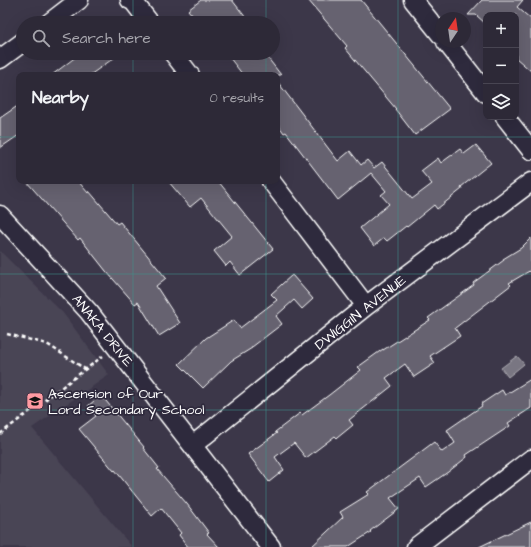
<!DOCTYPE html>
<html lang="en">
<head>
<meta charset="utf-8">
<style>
  :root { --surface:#2d2937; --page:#35313f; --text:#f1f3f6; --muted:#a7a6ad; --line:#484552 }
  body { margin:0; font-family:"Architects Daughter",sans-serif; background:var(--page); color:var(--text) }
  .controls { position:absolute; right:12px; top:12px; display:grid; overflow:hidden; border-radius:8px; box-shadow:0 4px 16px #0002 }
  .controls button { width:36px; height:36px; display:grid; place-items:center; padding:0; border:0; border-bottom:1px solid var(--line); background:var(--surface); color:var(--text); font:20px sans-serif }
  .compass { position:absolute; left:435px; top:12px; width:36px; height:36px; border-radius:50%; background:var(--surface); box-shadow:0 4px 16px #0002; rotate:13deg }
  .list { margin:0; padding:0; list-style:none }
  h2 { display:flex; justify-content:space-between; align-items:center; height:52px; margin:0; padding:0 16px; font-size:17px }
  h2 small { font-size:13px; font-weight:400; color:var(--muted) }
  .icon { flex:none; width:22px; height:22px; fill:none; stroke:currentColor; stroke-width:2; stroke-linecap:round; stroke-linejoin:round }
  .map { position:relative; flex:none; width:531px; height:547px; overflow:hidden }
  .search { position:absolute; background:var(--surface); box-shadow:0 4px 16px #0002; left:16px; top:16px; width:264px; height:44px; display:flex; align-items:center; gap:10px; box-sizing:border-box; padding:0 14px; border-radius:22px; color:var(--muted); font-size:15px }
  .panel { position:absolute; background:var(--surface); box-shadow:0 4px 16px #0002; left:16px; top:72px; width:264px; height:112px; border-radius:8px }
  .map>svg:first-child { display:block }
  .built { fill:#494455 }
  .water { fill:#797682; stroke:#afadb4 }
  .building { fill:#666270; stroke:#fff }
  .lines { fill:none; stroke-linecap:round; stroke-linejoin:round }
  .minor-casing { stroke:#fff; stroke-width:21 }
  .path { stroke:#fff; stroke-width:2.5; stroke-dasharray:4 3; stroke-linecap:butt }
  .minor { stroke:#2f2a3d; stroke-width:18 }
  .grid { fill:none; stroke:#3f918b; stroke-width:1; stroke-opacity:0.55 }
  .labels { text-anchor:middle; stroke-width:3.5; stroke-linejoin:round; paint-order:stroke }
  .street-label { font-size:14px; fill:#fff; stroke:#2f2a3d }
  .poi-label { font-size:14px; fill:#fff; stroke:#2f2a3d; text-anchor:start }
</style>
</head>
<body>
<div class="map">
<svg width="531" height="547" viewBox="0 0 531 547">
  <rect width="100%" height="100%" fill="#3c3749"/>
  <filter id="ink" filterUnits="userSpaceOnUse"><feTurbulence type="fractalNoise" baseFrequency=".025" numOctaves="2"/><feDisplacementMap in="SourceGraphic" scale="8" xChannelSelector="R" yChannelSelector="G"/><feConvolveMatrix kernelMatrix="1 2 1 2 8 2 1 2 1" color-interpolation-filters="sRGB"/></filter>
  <g filter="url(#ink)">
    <path class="built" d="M0,251L63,313L109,375L32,428L132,547H0Z"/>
    <path class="water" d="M517,356L524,364L508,377L501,368Z"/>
    <path class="building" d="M201,0H232L250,23H199L188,10Z
      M308,0H361L450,109L415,135L395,109H396L345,48L347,46Z
      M482,0H523L517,7L531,19V71L516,58V15H486V24L476,15H468Z
      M81,53H121L90,75H52Z
      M226,53H264L281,75H243Z
      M277,81L338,161L350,151L361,165L367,160L374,168L382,162L412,199L432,184L421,171L438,158L441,163L460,149L464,154L476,145L491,163L461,187L462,189L437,209L434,205L407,227L406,226L387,241L384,238L374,246L360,228L389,204L381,195L386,191L371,173L338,200L286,132L284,133L277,123Z
      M19,105V135L0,148V118Z
      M26,181H78L88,193L89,191L117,224L120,222L166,278L156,286L180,323L159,336L138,302L135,304L106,271L80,238L78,240Z
      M168,181H218L273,249L240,275L230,262L226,266L214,251L232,236L201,198L190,207Z
      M531,238V270L509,283L511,285L455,328L460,336L430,356L435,363L414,377L405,364L386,378L392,386L349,420L353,425L337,438L335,436L306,458L294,443L275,457L284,470L269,482L248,454L277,433L275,432L300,413L302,415L329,395L361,370L358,367L383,349V350L430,320L428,318L474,285L473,283L504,260L503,259L521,248Z
      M292,275L313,299L302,309L294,300L276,316L282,324L252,347V348L231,361L203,388L179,364L206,338L234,320L240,328L277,300L271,294Z
      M531,379V408L508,423L510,426L466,455L467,457L448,472L426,487L420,478L390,498L399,509L370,531L371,532L348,547H311L343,517L340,512L369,494L367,492L434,442L442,452L455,443L447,430L482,406L481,404L502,390L505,395Z
      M101,395L144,447L143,448L159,468L157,469L187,504L209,533L207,534L219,547H188L179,535L181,533L161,508L152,516L115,470L114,471L79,429L96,416L88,406Z
      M531,522V547H479Z"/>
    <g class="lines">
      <defs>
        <path id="minor" d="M130,0L133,1L150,23
          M413,0L441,35
          M49,23L79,0
          M446,42L486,93
          M173,53L190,75
          M0,59L23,42
          M505,117L531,150
          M271,181L366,306
          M0,215L89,312L271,547
          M193,445L366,306L531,182
          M416,547L531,459"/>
      </defs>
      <use href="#minor" class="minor-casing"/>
      <path class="path" d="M7,334L47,344L85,369
        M0,434L103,356"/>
      <use href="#minor" class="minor"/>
    </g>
  </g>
  <path class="grid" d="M133,0V23M266,0V23M398,0V547M133,53V75M266,53V75M0,137H19M277,137H531M133,181V547M266,181V547M0,274H531M0,410H531"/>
  <defs>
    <symbol id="school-square" viewBox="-11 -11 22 22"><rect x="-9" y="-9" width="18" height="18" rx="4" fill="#ff9aa2" stroke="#2f2a3d"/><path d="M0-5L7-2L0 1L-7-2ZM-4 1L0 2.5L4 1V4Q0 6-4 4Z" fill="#111"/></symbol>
  </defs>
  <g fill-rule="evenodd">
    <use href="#school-square" x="25" y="391" width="20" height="20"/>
  </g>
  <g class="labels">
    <g class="street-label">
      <text transform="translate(360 312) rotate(-38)" y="5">DWIGGIN AVENUE</text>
      <text transform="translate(103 330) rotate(51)" y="5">ANAKA DRIVE</text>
    </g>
    <g class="poi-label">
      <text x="48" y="398">Ascension of Our<tspan x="48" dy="16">Lord Secondary School</tspan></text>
    </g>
  </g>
</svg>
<div class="controls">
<button>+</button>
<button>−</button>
<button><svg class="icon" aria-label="layers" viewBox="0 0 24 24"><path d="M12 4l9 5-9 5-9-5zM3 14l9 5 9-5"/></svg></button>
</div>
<svg class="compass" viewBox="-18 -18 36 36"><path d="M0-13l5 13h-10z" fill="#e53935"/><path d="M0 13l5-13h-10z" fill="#a7a6ad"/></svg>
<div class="search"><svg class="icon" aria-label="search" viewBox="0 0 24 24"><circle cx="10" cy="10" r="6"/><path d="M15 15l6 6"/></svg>Search here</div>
<section class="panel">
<h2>Nearby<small>0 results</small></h2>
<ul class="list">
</ul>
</section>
</div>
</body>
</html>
